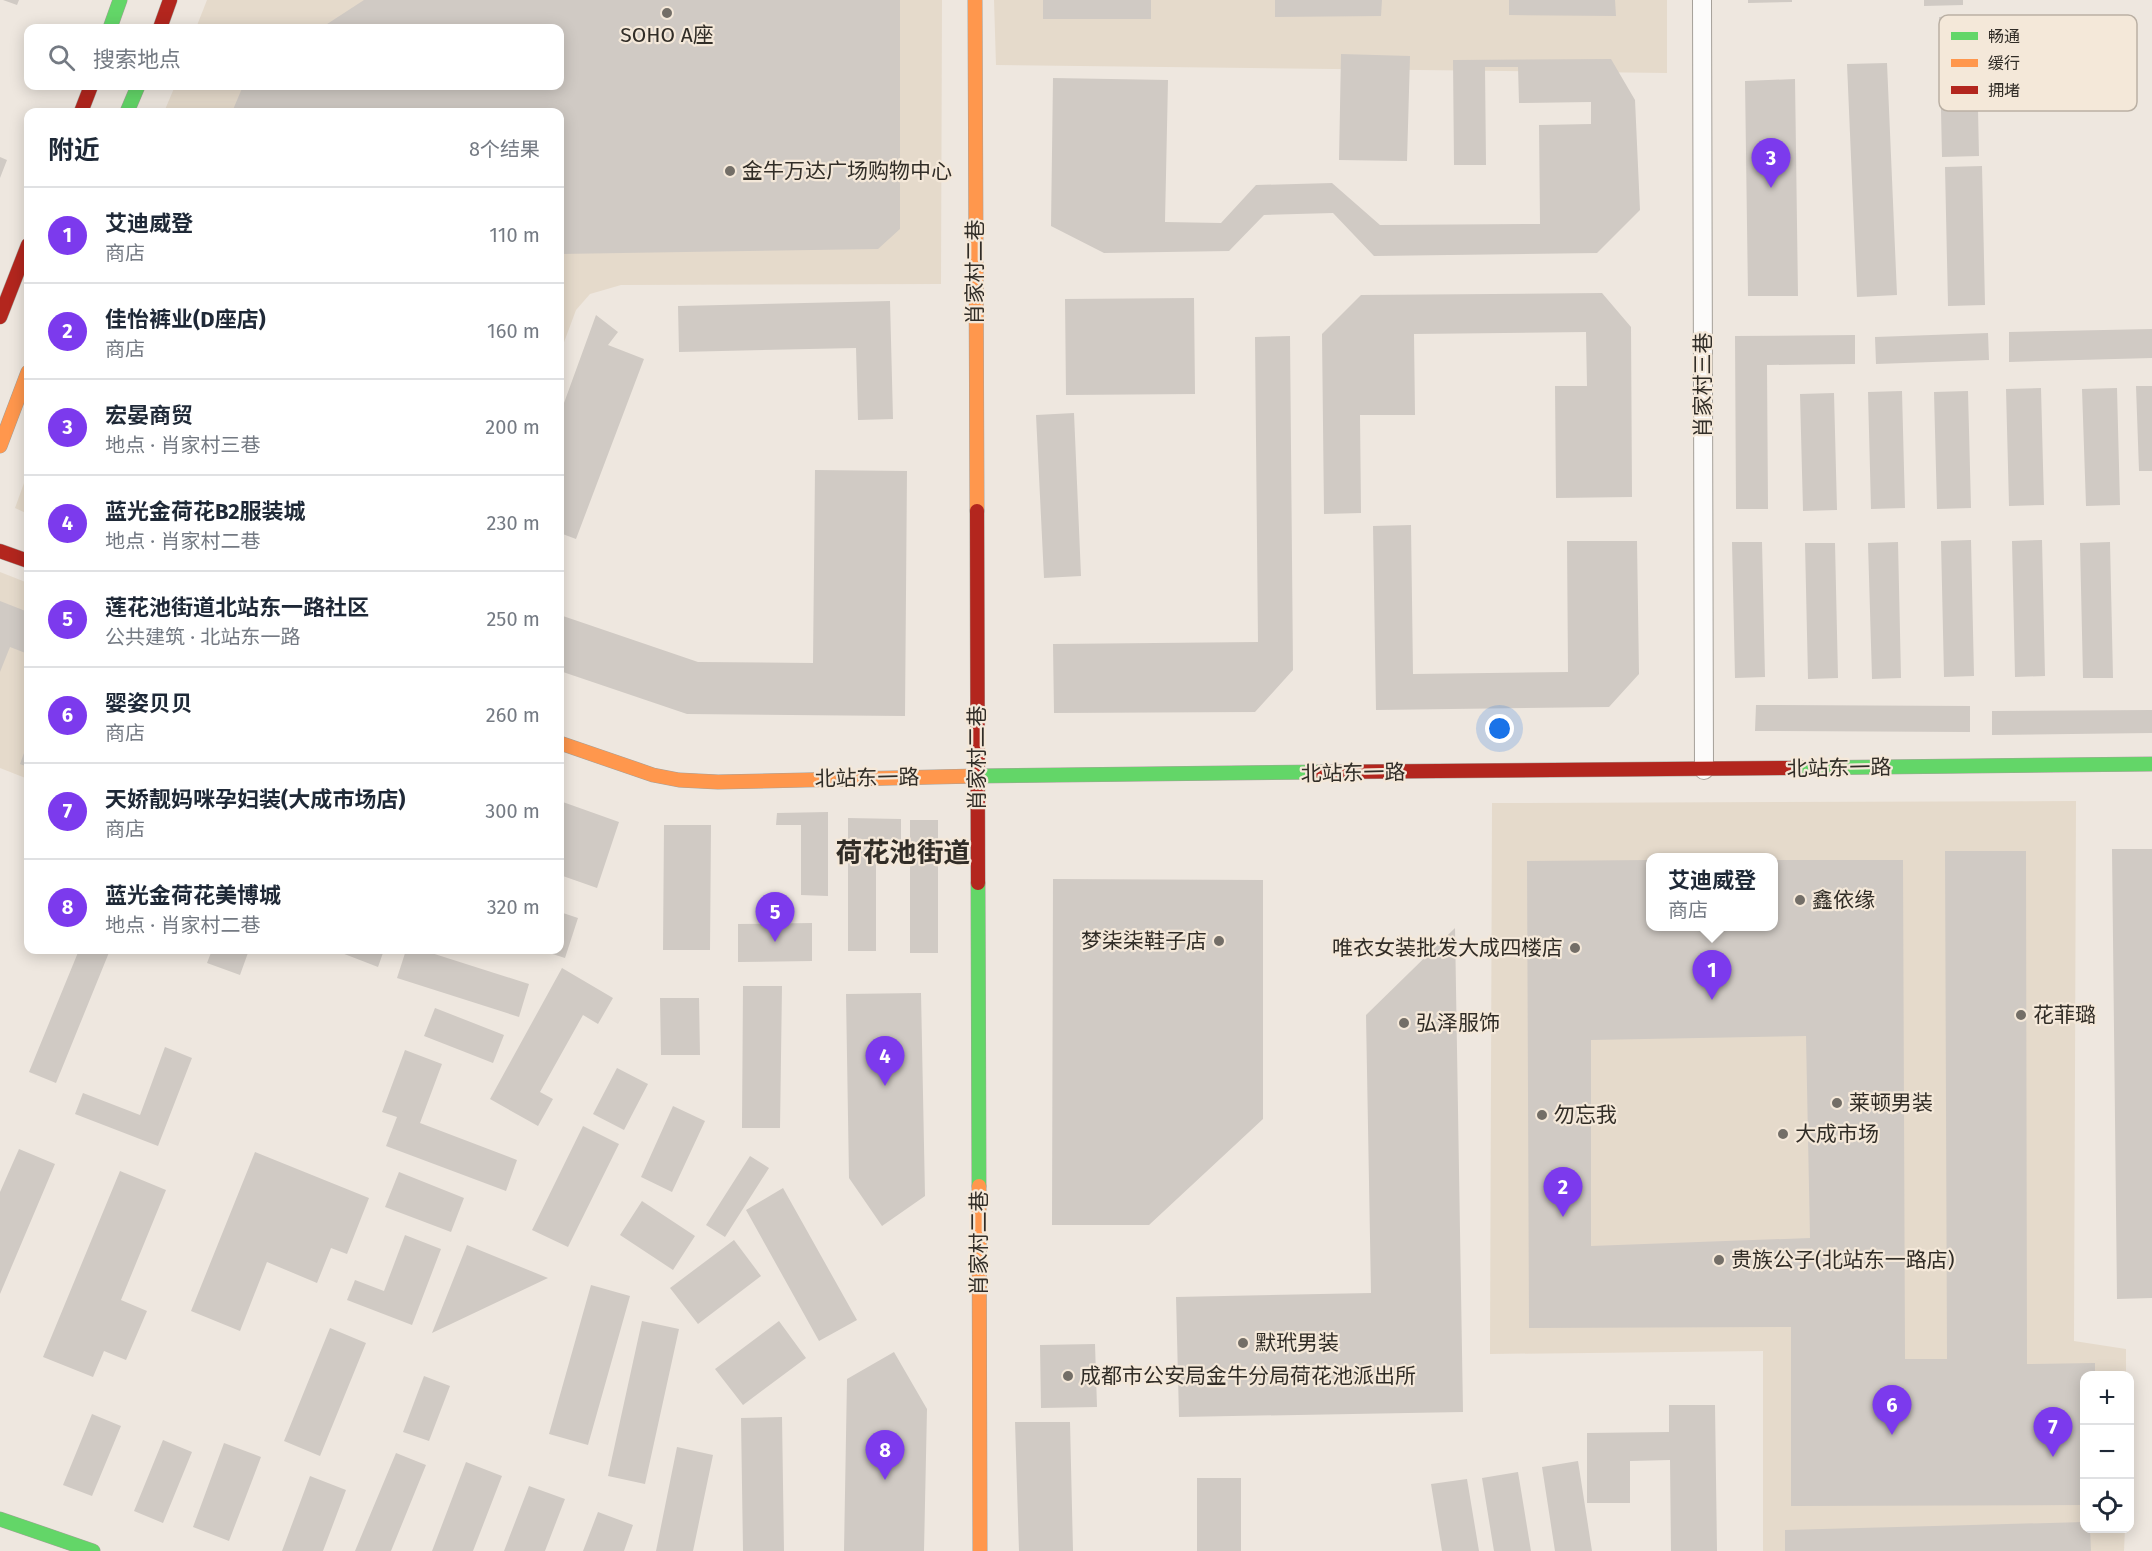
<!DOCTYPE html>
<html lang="zh">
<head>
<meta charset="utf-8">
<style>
  :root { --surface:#fff; --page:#f6f6f7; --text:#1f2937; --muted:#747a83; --line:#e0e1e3; --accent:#7c3aed }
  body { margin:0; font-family:"Fira Sans","Noto Sans SC",sans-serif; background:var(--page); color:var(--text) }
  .controls { position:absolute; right:18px; bottom:18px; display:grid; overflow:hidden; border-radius:12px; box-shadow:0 3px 15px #0003 }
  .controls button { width:54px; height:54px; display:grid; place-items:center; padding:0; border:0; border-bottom:2px solid var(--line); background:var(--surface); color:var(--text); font:30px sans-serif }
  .you { position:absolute; left:1500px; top:729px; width:21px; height:21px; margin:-15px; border:4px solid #fff; border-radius:50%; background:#1a73e8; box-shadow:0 0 0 9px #1a73e833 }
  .badge { display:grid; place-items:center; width:39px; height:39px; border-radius:50%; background:var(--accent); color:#fff; font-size:20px; font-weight:700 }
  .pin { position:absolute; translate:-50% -50px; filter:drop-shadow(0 2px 3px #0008) }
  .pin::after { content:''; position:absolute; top:32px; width:21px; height:18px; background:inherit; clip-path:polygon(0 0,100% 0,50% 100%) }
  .popup { position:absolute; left:1646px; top:853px; width:132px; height:78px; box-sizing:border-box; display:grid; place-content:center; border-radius:12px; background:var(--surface); filter:drop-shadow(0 2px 4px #0005); font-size:20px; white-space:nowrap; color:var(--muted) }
  .popup b { font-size:22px; color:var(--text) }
  .popup::after { content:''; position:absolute; left:50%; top:100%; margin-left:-12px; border:12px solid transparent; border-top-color:var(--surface) }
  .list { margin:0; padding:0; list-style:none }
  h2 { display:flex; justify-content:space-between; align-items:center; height:78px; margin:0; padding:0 24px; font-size:26px }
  h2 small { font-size:20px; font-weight:400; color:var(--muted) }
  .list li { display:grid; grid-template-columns:39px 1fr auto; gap:18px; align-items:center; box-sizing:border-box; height:96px; padding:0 24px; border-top:2px solid var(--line) }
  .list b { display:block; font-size:22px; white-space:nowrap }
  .list p { margin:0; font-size:20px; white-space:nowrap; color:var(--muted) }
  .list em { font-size:20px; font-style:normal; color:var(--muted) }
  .icon { flex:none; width:33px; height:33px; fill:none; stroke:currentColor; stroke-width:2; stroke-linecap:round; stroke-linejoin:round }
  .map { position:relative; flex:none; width:2152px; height:1551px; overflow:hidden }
  .search { position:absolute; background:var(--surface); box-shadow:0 3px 15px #0003; left:24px; top:24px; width:540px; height:66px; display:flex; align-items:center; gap:15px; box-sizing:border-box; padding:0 21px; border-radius:12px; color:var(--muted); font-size:22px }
  .panel { position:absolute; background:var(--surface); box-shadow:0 3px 15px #0003; left:24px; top:108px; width:540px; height:846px; border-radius:12px }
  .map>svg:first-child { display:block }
  .built { fill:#e5dacb; fill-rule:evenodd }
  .building { fill:#d0cac4; fill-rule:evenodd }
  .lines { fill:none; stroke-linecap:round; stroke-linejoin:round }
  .street-casing { stroke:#a5a099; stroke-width:20 }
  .fast-casing { stroke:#a5a099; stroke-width:15 }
  .slow-casing { stroke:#a5a099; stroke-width:15 }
  .jam-casing { stroke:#a5a099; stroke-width:15 }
  .street { stroke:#fcfbfa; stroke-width:18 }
  .fast { stroke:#63d668; stroke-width:14 }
  .slow { stroke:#ff974d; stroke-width:14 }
  .jam { stroke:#b3261e; stroke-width:14 }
  .poi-dot { fill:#736e67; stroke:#f4e8d9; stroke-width:2 }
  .labels { text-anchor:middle; stroke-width:4.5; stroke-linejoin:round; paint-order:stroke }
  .poi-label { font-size:21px; fill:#312d27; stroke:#f4e8d9; text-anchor:start }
  .street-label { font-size:21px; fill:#312d27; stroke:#f4e8d9 }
  .district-label { font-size:27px; font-weight:bold; fill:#312d27; stroke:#f4e8d9 }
  .key { fill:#f4e8d9; stroke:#bab0a4; stroke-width:1.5 }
  .key-label { font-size:16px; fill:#312d27 }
</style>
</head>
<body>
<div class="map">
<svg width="2152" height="1551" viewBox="0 0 2152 1551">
  <rect width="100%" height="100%" fill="#eee7df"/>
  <path class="built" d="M207,0H942L941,284L621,285L590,294L576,310L560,353V112H164L175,86H560V28H196Z
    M994,0H1667V73L996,65Z
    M28,472V514L15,508Z
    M0,572L28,583V779L0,768Z
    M2076,801L2074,1341L2126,1349V1375L2084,1376V1528L2125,1529L2124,1551H1763V1351L1490,1354L1492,803ZM1650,858H1774V926H1650Z"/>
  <path class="building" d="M3,0H19L17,5Z
    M364,0H900V229L878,249L560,254V112H232L243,86H560V28H321Z
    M1043,0H1151V19H1043Z
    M1275,0H1382L1381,16L1275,17Z
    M1509,0H1615L1616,16L1509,15Z
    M1748,0H1792V2L1748,3Z
    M1924,0H1963V5L1924,6Z
    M1976,16L1979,156L1942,157L1939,17Z
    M1341,54L1410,56L1407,161L1339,160Z
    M1611,59L1635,100L1640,210L1597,253L1374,256L1333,213L1264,215L1229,251L1104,253L1051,226L1053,78L1168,80L1165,222L1221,223L1256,185L1332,183L1380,225L1540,224L1539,125L1591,124V102L1519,103L1518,67H1485L1486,165H1454L1453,60Z
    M1887,63L1897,295L1857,297L1847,64Z
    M1795,79L1798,296H1748L1745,81Z
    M0,157L7,160L0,178Z
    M1982,166L1985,305L1948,306L1945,167Z
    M1602,293L1631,327L1632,497L1556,498L1555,386H1587L1586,332L1414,334L1415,415H1360L1361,513L1324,514L1322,334L1361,295Z
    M1194,298L1195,394L1066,395L1065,299Z
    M890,301L893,419L858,420L856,348L679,352L678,306Z
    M596,315L618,332L608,345L644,359L576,539L560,533V414Z
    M2152,329V358L2009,362V332Z
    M1988,333L1989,360L1876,364L1875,337Z
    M1855,335V364L1767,365L1768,509H1736L1735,336Z
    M1290,336L1293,670L1255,712L1054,713L1053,644L1258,642L1255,337Z
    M2136,386H2152V471H2139Z
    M2041,388L2044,505L2009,506L2006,389Z
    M2117,388L2120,505L2086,506L2082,389Z
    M1902,391L1905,508L1871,509L1868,392Z
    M1968,391L1971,508L1937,509L1934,392Z
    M1834,393L1837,510L1803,511L1800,394Z
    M1074,413L1081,576L1044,578L1036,415Z
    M815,470L907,471L905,716L687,714L560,671V615L698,662L813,663Z
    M1411,525L1413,674L1568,672L1567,541H1637L1639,674L1609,707L1376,710L1373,526Z
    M1971,540L1974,676L1944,677L1941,541Z
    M2042,540L2045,676L2015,677L2012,541Z
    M1732,542H1762L1765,677L1735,678Z
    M1898,542L1901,678L1872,679L1868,543Z
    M2110,542L2113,678H2083L2080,543Z
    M1805,543H1835L1838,678L1808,679Z
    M0,601L28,612V654L10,647L0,672Z
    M1756,705L1970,706V732L1755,731Z
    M2152,710V733L1992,735V711Z
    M28,742V767L20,764Z
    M560,801L619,822L597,888L560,875Z
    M828,812V896L801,895V825H776L777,813Z
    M848,818L901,819V840H876V951H848Z
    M910,820H938V953H910Z
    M664,825H711L710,950H663Z
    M2112,849H2152V1298L2117,1299Z
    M1945,851H2026L2027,1364L2095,1363V1376H2084V1505L1791,1506V1327L1529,1328L1527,861L1650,860V926H1774V860H1903L1905,1359H1947ZM1806,1036L1810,1238L1591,1246V1040Z
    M1053,879L1263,880V1119L1149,1225H1052Z
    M560,912L578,918L565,958L540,950H560Z
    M812,923V961L738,962V924Z
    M1455,928L1463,1412L1179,1417L1176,1297L1371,1293L1366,1015Z
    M79,950H110L56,1083L29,1072Z
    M212,950H249L240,975L207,963Z
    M334,950H384L378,967Z
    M406,950H422L529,984L519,1017L397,978Z
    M562,968L613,998L598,1024L583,1015L540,1092L553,1099L538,1126L490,1099Z
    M743,986H782L780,1128H742Z
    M921,993L925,1196L882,1226L849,1178L846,994Z
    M660,998H699L700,1055H661Z
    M435,1008L504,1035L493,1063L424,1036Z
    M165,1047L192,1058L158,1146L75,1114L83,1093L140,1115Z
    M405,1050L442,1064L420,1123L517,1160L506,1191L386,1146L397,1117L382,1112Z
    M617,1068L648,1084L624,1130L593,1114Z
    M673,1106L705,1121L672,1192L641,1177Z
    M583,1126L619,1144L568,1247L532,1230Z
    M19,1149L55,1164L0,1294V1192Z
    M255,1152L369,1198L347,1254L331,1248L317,1283L267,1262L240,1331L191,1311Z
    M750,1156L769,1168L725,1237L706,1225Z
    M120,1171L166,1190L121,1300L147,1311L126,1360L104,1351L93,1377L43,1357Z
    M399,1172L464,1198L451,1232L385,1207Z
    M783,1188L857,1320L819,1341L746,1210Z
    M642,1201L695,1236L673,1270L620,1235Z
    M405,1235L441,1249L412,1325L347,1300L355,1280L384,1291Z
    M734,1240L761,1276L698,1324L670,1288Z
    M467,1245L548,1278L432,1333Z
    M591,1285L630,1296L588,1445L549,1434Z
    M642,1321L679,1329L645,1484L608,1476Z
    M779,1321L806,1358L743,1405L715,1369Z
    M330,1328L366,1343L320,1456L284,1441Z
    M1095,1344L1097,1407L1041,1408L1040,1345Z
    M894,1352L927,1409L924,1551H844L847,1379Z
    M424,1376L450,1386L429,1441L403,1432Z
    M1669,1405H1715L1717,1551H1671L1670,1460L1630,1461V1503H1587V1433L1669,1432Z
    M92,1414L121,1426L92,1496L63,1485Z
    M782,1417L784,1551H743L741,1418Z
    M1015,1422H1070L1073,1551H1019Z
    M163,1440L192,1452L163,1523L134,1511Z
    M224,1443L261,1457L229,1541L193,1527Z
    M677,1447L713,1455L693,1551H656Z
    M396,1453L426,1465L391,1551H355Z
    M1578,1461L1592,1551H1555L1542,1467Z
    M466,1462L502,1476L473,1551H432Z
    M1518,1472L1531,1551H1494L1482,1478Z
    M310,1476L346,1490L323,1551H282Z
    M1197,1478H1241V1551H1197Z
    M1467,1479L1479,1551H1442L1431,1484Z
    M529,1486L565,1499L545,1551H504Z
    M598,1512L633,1525L624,1551H583Z
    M2084,1522V1528H2090L2091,1551H1785V1530Z"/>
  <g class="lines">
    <defs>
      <path id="street" d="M1702,0L1704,770"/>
      <path id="fast" d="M110,28L120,0
        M127,112L138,86
        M1792,768L2152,764
        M977,776L1321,772
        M978,883L979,1186
        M0,1519L93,1551"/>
      <path id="slow" d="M975,0L977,511
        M0,446L28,372
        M560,743L653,775L679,780L718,782L977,776
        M979,1186L980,1551"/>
      <path id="jam" d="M160,28L170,0
        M81,112L91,86
        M0,317L28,245
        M977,511L978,883
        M0,551L28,561
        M1321,772L1792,768"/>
    </defs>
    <use href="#street" class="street-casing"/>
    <use href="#fast" class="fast-casing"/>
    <use href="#slow" class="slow-casing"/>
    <use href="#jam" class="jam-casing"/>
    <use href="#street" class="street"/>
    <use href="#fast" class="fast"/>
    <use href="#slow" class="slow"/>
    <use href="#jam" class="jam"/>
  </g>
  <g class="poi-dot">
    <circle cx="667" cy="13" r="6"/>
    <circle cx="730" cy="171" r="6"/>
    <circle cx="1800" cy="900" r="6"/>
    <circle cx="1219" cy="941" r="6"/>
    <circle cx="1575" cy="948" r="6"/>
    <circle cx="2021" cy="1015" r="6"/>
    <circle cx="1404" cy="1023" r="6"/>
    <circle cx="1837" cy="1103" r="6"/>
    <circle cx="1542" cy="1115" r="6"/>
    <circle cx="1783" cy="1134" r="6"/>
    <circle cx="1719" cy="1260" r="6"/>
    <circle cx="1243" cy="1343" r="6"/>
    <circle cx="1068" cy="1376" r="6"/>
  </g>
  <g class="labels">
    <g class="poi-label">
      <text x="667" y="42" text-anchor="middle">SOHO A座</text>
      <text x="742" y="178">金牛万达广场购物中心</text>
      <text x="1812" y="907">鑫依缘</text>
      <text x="1207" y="948" text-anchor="end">梦柒柒鞋子店</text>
      <text x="1563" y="955" text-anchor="end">唯衣女装批发大成四楼店</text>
      <text x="2033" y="1022">花菲璐</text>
      <text x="1416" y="1030">弘泽服饰</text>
      <text x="1849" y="1110">莱顿男装</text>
      <text x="1554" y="1122">勿忘我</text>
      <text x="1795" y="1141">大成市场</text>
      <text x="1731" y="1267">贵族公子(北站东一路店)</text>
      <text x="1255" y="1350">默玳男装</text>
      <text x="1080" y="1383">成都市公安局金牛分局荷花池派出所</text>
    </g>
    <g class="street-label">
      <text transform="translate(975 272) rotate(-90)" y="7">肖家村二巷</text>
      <text transform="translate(1703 385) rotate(-90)" y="7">肖家村三巷</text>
      <text transform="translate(977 758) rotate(-90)" y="7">肖家村二巷</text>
      <text transform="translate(1839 768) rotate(-1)" y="7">北站东一路</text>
      <text transform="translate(1353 773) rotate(-1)" y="7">北站东一路</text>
      <text transform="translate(867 778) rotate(-1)" y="7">北站东一路</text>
      <text transform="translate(979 1243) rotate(-90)" y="7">肖家村二巷</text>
    </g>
    <g class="district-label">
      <text x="903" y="862">荷花池街道</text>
    </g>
  </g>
  <rect x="1939" y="15" width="198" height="96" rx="9" class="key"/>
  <rect x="1951" y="32" width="27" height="8" fill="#63d668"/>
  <rect x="1951" y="59" width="27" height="8" fill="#ff974d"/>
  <rect x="1951" y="86" width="27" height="8" fill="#b3261e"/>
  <g class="key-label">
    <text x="1988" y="42">畅通</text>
    <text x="1988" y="69">缓行</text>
    <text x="1988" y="96">拥堵</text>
  </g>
</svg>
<div class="controls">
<button>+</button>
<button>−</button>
<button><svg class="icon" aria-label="locate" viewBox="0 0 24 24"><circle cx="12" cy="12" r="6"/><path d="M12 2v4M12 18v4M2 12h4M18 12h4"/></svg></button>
</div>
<div class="you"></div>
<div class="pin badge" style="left:1712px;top:1000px">1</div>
<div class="popup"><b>艾迪威登</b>商店</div>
<div class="pin badge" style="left:1563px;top:1217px">2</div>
<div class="pin badge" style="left:1771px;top:188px">3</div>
<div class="pin badge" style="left:885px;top:1086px">4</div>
<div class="pin badge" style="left:775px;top:942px">5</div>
<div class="pin badge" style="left:1892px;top:1435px">6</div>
<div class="pin badge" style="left:2053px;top:1457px">7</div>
<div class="pin badge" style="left:885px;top:1480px">8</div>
<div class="search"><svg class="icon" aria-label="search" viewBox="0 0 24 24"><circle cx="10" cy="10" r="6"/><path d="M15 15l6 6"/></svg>搜索地点</div>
<section class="panel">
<h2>附近<small>8个结果</small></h2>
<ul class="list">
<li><span class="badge">1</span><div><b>艾迪威登</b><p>商店</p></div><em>110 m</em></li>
<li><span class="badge">2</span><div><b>佳怡裤业(D座店)</b><p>商店</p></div><em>160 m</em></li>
<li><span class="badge">3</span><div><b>宏晏商贸</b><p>地点 · 肖家村三巷</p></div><em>200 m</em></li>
<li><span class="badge">4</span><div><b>蓝光金荷花B2服装城</b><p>地点 · 肖家村二巷</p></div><em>230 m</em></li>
<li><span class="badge">5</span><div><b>莲花池街道北站东一路社区</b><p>公共建筑 · 北站东一路</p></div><em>250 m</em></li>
<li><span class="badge">6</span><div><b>婴姿贝贝</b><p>商店</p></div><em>260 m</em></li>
<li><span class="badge">7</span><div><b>天娇靓妈咪孕妇装(大成市场店)</b><p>商店</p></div><em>300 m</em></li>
<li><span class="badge">8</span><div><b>蓝光金荷花美博城</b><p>地点 · 肖家村二巷</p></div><em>320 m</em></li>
</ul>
</section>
</div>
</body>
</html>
